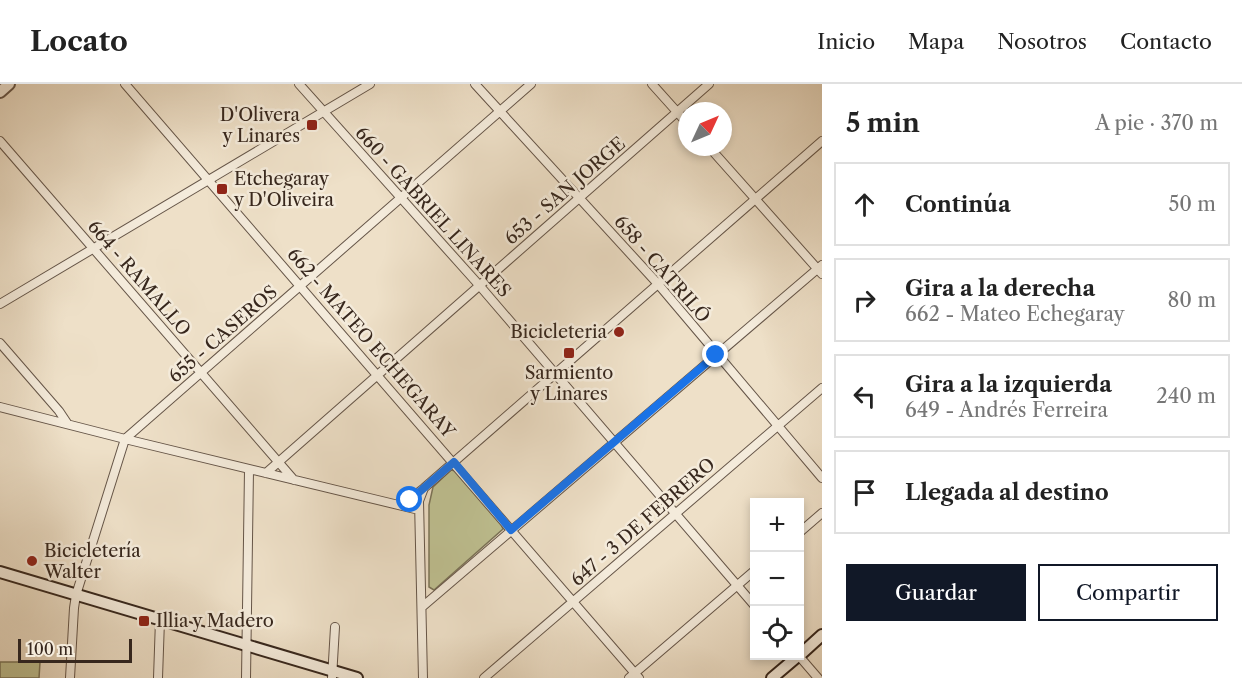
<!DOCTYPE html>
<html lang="es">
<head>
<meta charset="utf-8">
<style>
  :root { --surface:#fff; --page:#f6f6f6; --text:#222; --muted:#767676; --line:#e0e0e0; --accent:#111827 }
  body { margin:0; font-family:"Libre Caslon Text",serif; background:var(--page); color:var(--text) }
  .controls { position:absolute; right:18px; bottom:18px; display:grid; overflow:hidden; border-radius:0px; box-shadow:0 3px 9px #0003 }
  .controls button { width:54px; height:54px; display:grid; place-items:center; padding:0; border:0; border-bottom:2px solid var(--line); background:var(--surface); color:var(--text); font:30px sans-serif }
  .compass { position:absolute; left:678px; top:18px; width:54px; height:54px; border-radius:50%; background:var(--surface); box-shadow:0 3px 9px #0003; rotate:46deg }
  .scale { position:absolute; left:18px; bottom:15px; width:114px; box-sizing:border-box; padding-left:6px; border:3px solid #37271d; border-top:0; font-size:16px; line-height:21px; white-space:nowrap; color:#37271d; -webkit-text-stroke:4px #f4ebdb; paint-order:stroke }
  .stop { position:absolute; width:18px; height:18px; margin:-14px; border:4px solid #1a73e8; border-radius:50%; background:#fff }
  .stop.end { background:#1a73e8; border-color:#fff; box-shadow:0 2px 6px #0008 }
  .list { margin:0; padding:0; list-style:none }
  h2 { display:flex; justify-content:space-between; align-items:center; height:78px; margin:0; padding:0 24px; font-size:26px }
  h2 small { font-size:20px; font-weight:400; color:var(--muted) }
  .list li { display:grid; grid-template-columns:39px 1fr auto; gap:18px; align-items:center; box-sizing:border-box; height:84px; margin:0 12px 12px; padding:0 12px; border:2px solid var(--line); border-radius:0px }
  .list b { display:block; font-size:22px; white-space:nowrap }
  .list p { margin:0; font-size:20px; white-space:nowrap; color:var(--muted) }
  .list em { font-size:20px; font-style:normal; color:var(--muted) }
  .actions { display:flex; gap:12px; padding:18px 24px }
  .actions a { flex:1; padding:14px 0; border:2px solid var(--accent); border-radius:0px; text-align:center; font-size:21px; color:var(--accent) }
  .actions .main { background:var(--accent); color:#fff }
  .icon { flex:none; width:33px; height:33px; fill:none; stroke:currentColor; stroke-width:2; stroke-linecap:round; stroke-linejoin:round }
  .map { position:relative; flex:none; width:822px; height:594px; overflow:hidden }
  header { display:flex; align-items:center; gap:36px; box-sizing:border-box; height:84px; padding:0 30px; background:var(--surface); border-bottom:2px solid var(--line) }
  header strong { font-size:28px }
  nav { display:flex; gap:33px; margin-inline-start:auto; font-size:21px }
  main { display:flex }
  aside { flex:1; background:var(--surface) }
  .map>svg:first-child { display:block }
  .green { fill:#bfc192; stroke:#7b7458; stroke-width:1.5 }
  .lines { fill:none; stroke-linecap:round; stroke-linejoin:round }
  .minor-casing { stroke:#655548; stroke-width:10 }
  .tertiary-casing { stroke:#655548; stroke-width:14 }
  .secondary-casing { stroke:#37271d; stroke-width:14 }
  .minor { stroke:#f4ebdb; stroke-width:8 }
  .tertiary { stroke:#f4ebdb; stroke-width:10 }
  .secondary { stroke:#f4ebdb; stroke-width:10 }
  .route { stroke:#1a73e8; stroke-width:8 }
  .poi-dot { fill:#8f2418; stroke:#f4ebdb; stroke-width:2 }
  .labels { text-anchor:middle; stroke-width:5; stroke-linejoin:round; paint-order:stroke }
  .poi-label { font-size:18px; fill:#37271d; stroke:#f4ebdb; text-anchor:start }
  .street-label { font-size:18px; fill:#37271d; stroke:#f4ebdb }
</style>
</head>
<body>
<header>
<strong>Locato</strong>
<nav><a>Inicio</a><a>Mapa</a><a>Nosotros</a><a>Contacto</a></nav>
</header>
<main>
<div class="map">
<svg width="822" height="594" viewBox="0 0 822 594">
  <rect width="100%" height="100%" fill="#eee0c8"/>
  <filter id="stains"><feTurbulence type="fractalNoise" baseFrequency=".00333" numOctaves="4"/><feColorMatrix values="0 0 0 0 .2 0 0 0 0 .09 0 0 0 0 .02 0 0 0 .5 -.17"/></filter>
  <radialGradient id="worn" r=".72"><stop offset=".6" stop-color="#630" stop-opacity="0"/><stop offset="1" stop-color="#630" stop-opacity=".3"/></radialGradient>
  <path class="green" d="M451,386L456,387L501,440L503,445L434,506L429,503V421L433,403Z
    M0,578H40L39,594H0Z"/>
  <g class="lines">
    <defs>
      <path id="minor" d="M125,0L639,594
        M299,0L479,201L754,521
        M475,0L658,200L822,394
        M652,0L687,39
        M0,57L294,396
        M709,63L822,190
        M0,220L370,0
        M0,259L59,327L67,339
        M0,323L125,355L419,426
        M266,389L709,0
        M398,421L405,419L423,405
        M800,448L822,429
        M422,523L822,181
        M799,572L818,594
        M70,594L74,524L76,511L125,355L531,0
        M158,594L160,536
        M246,594L249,386
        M332,594L335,543
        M423,594L419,417L424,404L822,57
        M484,594L822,304
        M629,594L754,487"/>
      <path id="tertiary" d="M0,8L9,0"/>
      <path id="secondary" d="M0,488L357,594
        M800,571L822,551
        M772,594L798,572"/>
    </defs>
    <use href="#minor" class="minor-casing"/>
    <use href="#tertiary" class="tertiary-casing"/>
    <use href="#secondary" class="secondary-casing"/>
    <use href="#minor" class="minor"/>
    <use href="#tertiary" class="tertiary"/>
    <use href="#secondary" class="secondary"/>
  </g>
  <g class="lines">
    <path class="route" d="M410,416L454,378L511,446L716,271"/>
  </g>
  <g class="poi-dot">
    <rect x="306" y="35" width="12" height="12" rx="3"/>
    <rect x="216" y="99" width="12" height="12" rx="3"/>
    <circle cx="619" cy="248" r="6"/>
    <rect x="563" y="263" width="12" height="12" rx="3"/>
    <circle cx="32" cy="477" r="6"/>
    <rect x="138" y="531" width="12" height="12" rx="3"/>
  </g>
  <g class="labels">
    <g class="poi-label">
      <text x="300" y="37" text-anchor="end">D'Olivera<tspan x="300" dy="21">y Linares</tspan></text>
      <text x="234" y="101">Etchegaray<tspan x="234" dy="21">y D'Oliveira</tspan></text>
      <text x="607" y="254" text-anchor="end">Bicicleteria</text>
      <text x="569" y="295" text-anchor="middle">Sarmiento<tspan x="569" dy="21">y Linares</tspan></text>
      <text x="44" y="473">Bicicletería<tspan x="44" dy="21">Walter</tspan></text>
      <text x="156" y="543">Illia y Madero</text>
    </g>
    <g class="street-label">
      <text transform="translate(565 107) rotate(-41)" y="6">653 - SAN JORGE</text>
      <text transform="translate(433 128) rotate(48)" y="6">660 - GABRIEL LINARES</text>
      <text transform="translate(662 185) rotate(49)" y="6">658 - CATRILÓ</text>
      <text transform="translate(139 194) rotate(49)" y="6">664 - RAMALLO</text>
      <text transform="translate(223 250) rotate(-41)" y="6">655 - CASEROS</text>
      <text transform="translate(371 259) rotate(49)" y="6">662 - MATEO ECHEGARAY</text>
      <text transform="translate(643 438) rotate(-41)" y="6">647 - 3 DE FEBRERO</text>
    </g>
  </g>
  <rect width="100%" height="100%" filter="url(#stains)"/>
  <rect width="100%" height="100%" fill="url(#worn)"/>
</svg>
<div class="controls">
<button>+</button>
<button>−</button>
<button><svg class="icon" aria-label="locate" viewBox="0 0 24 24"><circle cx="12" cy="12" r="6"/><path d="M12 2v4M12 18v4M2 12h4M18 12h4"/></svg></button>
</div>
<svg class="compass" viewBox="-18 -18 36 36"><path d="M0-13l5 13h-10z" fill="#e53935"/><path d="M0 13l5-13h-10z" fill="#767676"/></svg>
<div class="scale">100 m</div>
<div class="stop" style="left:410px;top:416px"></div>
<div class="stop end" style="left:716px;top:271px"></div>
</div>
<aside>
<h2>5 min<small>A pie · 370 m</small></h2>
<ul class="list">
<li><svg class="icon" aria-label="ahead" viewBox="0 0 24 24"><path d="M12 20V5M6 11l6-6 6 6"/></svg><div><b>Continúa</b></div><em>50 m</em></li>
<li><svg class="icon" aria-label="right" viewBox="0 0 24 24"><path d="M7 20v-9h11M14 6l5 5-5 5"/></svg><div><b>Gira a la derecha</b><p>662 - Mateo Echegaray</p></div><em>80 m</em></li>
<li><svg class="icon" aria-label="left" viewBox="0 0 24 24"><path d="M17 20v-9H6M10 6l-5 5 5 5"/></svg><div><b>Gira a la izquierda</b><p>649 - Andrés Ferreira</p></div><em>240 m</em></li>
<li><svg class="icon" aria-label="arrive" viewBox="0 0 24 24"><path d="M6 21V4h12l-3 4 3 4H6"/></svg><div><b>Llegada al destino</b></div></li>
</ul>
<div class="actions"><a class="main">Guardar</a><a>Compartir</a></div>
</aside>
</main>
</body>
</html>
